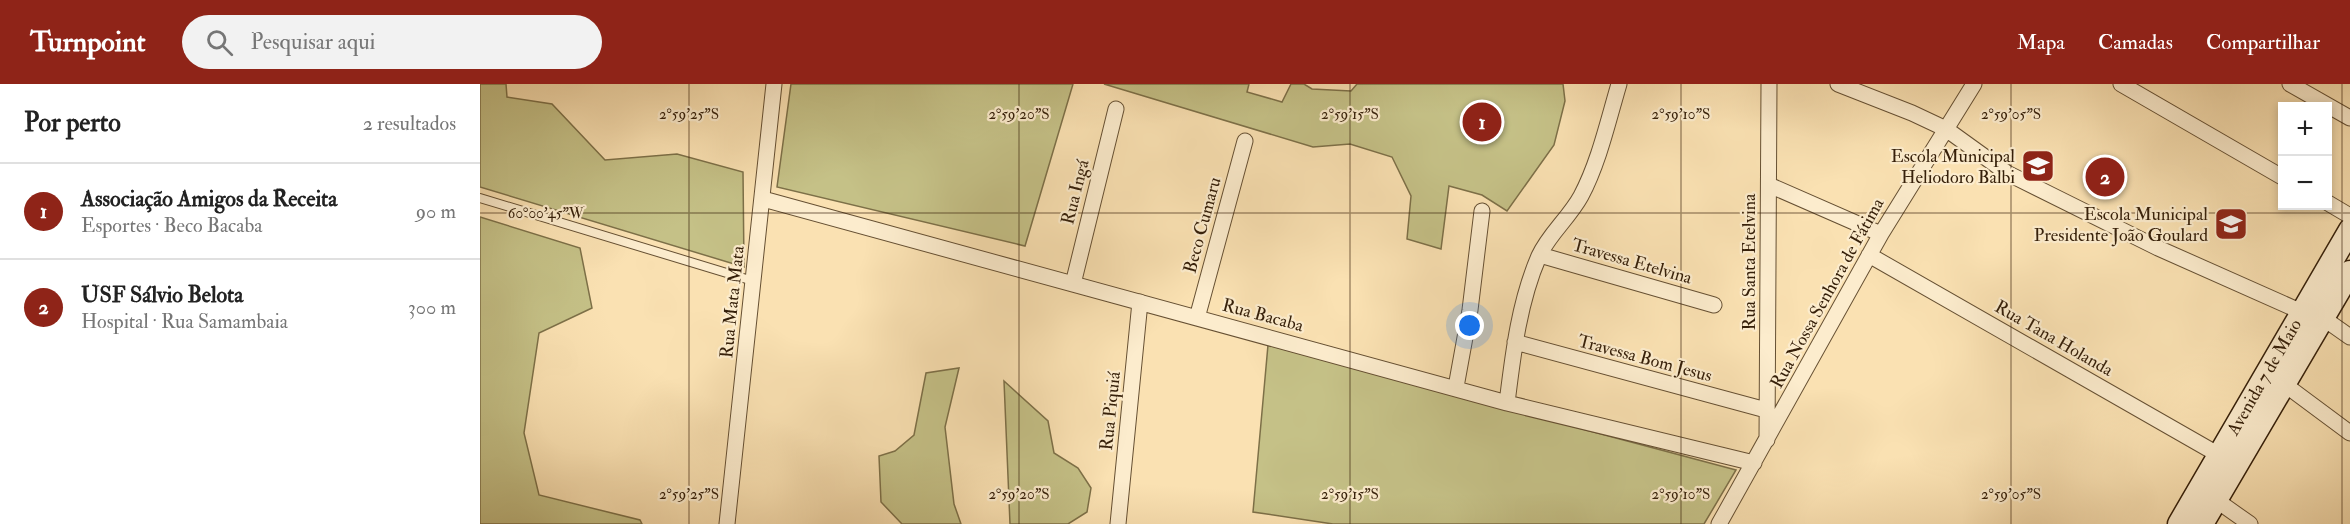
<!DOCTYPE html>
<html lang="pt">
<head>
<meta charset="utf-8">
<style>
  :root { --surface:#fff; --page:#f2f2f2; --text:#222; --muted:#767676; --line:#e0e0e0; --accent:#8f2418 }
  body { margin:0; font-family:"IM FELL Double Pica",serif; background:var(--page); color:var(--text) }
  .controls { position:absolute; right:18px; top:18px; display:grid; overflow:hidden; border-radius:0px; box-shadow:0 3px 9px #0003 }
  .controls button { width:54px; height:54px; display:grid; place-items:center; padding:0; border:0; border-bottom:2px solid var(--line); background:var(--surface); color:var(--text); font:30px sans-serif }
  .you { position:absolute; left:990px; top:242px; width:21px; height:21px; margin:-15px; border:4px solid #fff; border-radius:50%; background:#1a73e8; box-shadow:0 0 0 9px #1a73e833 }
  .badge { display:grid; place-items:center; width:39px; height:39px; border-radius:50%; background:var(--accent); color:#fff; font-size:20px; font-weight:700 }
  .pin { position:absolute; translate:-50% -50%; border:3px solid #fff; box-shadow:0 2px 6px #0006 }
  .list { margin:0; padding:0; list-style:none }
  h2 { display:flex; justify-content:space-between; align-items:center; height:78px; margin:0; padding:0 24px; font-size:26px }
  h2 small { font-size:20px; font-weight:400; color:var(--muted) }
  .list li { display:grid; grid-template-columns:39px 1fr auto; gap:18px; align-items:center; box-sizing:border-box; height:96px; padding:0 24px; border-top:2px solid var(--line) }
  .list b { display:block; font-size:22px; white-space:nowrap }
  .list p { margin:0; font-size:20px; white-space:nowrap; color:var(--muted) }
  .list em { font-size:20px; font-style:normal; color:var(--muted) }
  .icon { flex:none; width:33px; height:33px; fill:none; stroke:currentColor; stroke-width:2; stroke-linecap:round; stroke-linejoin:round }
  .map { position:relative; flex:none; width:1870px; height:440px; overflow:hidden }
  header { display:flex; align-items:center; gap:36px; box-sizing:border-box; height:84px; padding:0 30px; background:var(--accent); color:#fff }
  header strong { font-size:28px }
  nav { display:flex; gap:33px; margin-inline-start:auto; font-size:21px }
  .search { width:420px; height:54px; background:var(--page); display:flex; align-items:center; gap:15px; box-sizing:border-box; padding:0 21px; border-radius:33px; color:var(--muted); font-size:22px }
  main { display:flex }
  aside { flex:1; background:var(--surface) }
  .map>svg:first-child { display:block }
  .green { fill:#c5c187; stroke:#7d7048; stroke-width:1.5 }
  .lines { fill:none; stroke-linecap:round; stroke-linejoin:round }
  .lane-casing { stroke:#665033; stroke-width:10 }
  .street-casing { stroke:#665033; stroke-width:17 }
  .secondary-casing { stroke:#351f09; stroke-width:25 }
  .lane { stroke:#fceccd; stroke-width:8 }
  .street { stroke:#fceccd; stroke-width:15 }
  .secondary { stroke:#fceccd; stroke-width:22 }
  .ticks { fill:none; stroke:#351f09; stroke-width:1.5; stroke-opacity:0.45 }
  .labels { text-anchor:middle; stroke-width:4.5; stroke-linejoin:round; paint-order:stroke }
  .poi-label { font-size:18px; fill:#351f09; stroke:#fceccd; text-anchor:end }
  .street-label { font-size:18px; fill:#351f09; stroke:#fceccd }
  .ticks-label { font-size:15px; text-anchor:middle; fill:#351f09; stroke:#fceccd; stroke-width:4.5; stroke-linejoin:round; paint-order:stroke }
</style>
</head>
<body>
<header>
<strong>Turnpoint</strong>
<div class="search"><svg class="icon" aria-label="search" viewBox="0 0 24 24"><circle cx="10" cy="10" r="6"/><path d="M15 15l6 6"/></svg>Pesquisar aqui</div>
<nav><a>Mapa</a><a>Camadas</a><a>Compartilhar</a></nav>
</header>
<main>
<aside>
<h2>Por perto<small>2 resultados</small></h2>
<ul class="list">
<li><span class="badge">1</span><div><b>Associação Amigos da Receita</b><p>Esportes · Beco Bacaba</p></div><em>90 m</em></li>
<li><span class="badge">2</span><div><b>USF Sálvio Belota</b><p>Hospital · Rua Samambaia</p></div><em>300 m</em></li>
</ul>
</aside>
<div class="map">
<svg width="1870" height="440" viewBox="0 0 1870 440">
  <rect width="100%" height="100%" fill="#fae1b2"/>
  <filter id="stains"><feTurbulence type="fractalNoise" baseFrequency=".00333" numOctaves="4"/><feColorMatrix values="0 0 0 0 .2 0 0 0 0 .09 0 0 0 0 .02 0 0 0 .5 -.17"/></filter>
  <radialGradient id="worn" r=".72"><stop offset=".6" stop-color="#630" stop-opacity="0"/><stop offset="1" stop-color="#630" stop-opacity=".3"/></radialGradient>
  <path class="green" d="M0,0H26L27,13L72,20L125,76L197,70L263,88L264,183L0,103Z
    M311,0H593L545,162L297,103Z
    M624,0H769L767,8L802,18L811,0H824L832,5L871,7L877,0H1083L1085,17L1074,61L1027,127L1002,111L969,102L961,165L927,155L931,112L912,73L870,60L833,63Z
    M0,133L100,164L112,224L59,249L44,349L59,411L160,436L162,440H0Z
    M788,261L1256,386L1224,440H853L773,428Z
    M479,284L465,343L474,420L481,440H422L401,418L399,372L415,367L434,351L446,289Z
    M524,297L568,337L574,369L598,384L611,404L607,428L588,440H530Z"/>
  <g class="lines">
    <defs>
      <path id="lane" d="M0,114L273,197"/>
      <path id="street" d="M1358,0L1432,29L1466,45L1527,89L1678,164L1822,228
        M1641,0L1802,93
        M1810,0L1870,34
        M1289,101L1401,150
        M283,115L1027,319L1274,379
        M1848,119L1870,132
        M1060,171L1234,221
        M1389,171L1739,371
        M593,200L636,25
        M717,234L765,57
        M1843,234L1870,253
        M1035,258L1286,326
        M1804,300L1870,349
        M976,303L990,226L1002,127
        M1027,319C1033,270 1039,218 1059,172C1069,150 1089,134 1101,112C1119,78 1128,37 1139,0
        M1287,356L1289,0
        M1736,416L1770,440
        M247,440L294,0
        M638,440L660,218
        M1239,440L1401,150L1494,0"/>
      <path id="secondary" d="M1699,440L1870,146
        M1722,440L1870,188"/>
    </defs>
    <use href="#lane" class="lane-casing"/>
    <use href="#street" class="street-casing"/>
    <use href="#secondary" class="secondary-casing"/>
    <use href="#lane" class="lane"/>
    <use href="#street" class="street"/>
    <use href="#secondary" class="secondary"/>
  </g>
  <path class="ticks" d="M209,0V440M539,0V440M870,0V440M1201,0V440M1531,0V440M1862,0V440M0,129H1870"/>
  <defs>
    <symbol id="school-square" viewBox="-11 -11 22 22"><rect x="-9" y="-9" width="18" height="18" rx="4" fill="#8f2418" stroke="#fceccd"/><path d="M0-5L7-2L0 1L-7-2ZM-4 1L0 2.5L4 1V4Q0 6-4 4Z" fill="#fff"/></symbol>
  </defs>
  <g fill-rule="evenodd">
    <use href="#school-square" x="1539" y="63" width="38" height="38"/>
    <use href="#school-square" x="1732" y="121" width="38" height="38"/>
  </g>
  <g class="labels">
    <g class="poi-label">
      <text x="1535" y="78">Escola Municipal<tspan x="1535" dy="21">Heliodoro Balbi</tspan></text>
      <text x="1728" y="136">Escola Municipal<tspan x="1728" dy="21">Presidente João Goulard</tspan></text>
    </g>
    <g class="street-label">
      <text transform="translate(595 108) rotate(-76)" y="6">Rua Ingá</text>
      <text transform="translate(722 141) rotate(-75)" y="6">Beco Cumaru</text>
      <text transform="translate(1152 177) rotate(16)" y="6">Travessa Etelvina</text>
      <text transform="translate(1269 178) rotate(-90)" y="6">Rua Santa Etelvina</text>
      <text transform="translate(1347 209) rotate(-61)" y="6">Rua Nossa Senhora de Fátima</text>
      <text transform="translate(252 218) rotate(-84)" y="6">Rua Mata Mata</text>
      <text transform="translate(783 231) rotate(15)" y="6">Rua Bacaba</text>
      <text transform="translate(1574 254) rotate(30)" y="6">Rua Tana Holanda</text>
      <text transform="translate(1165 274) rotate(15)" y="6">Travessa Bom Jesus</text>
      <text transform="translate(1784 293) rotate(-60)" y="6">Avenida 7 de Maio</text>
      <text transform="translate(630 327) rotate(-84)" y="6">Rua Piquiá</text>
    </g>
  </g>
  <g class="ticks-label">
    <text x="209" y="35">2°59'25"S</text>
    <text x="539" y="35">2°59'20"S</text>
    <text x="870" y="35">2°59'15"S</text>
    <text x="1201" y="35">2°59'10"S</text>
    <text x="1531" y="35">2°59'05"S</text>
    <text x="66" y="134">60°00'45"W</text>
    <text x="209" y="415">2°59'25"S</text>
    <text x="539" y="415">2°59'20"S</text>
    <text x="870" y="415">2°59'15"S</text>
    <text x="1201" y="415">2°59'10"S</text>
    <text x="1531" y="415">2°59'05"S</text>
  </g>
  <rect width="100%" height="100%" filter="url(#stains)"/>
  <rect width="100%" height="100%" fill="url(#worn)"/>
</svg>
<div class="controls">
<button>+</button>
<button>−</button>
</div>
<div class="you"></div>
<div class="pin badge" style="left:1002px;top:38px">1</div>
<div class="pin badge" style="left:1625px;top:93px">2</div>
</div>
</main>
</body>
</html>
